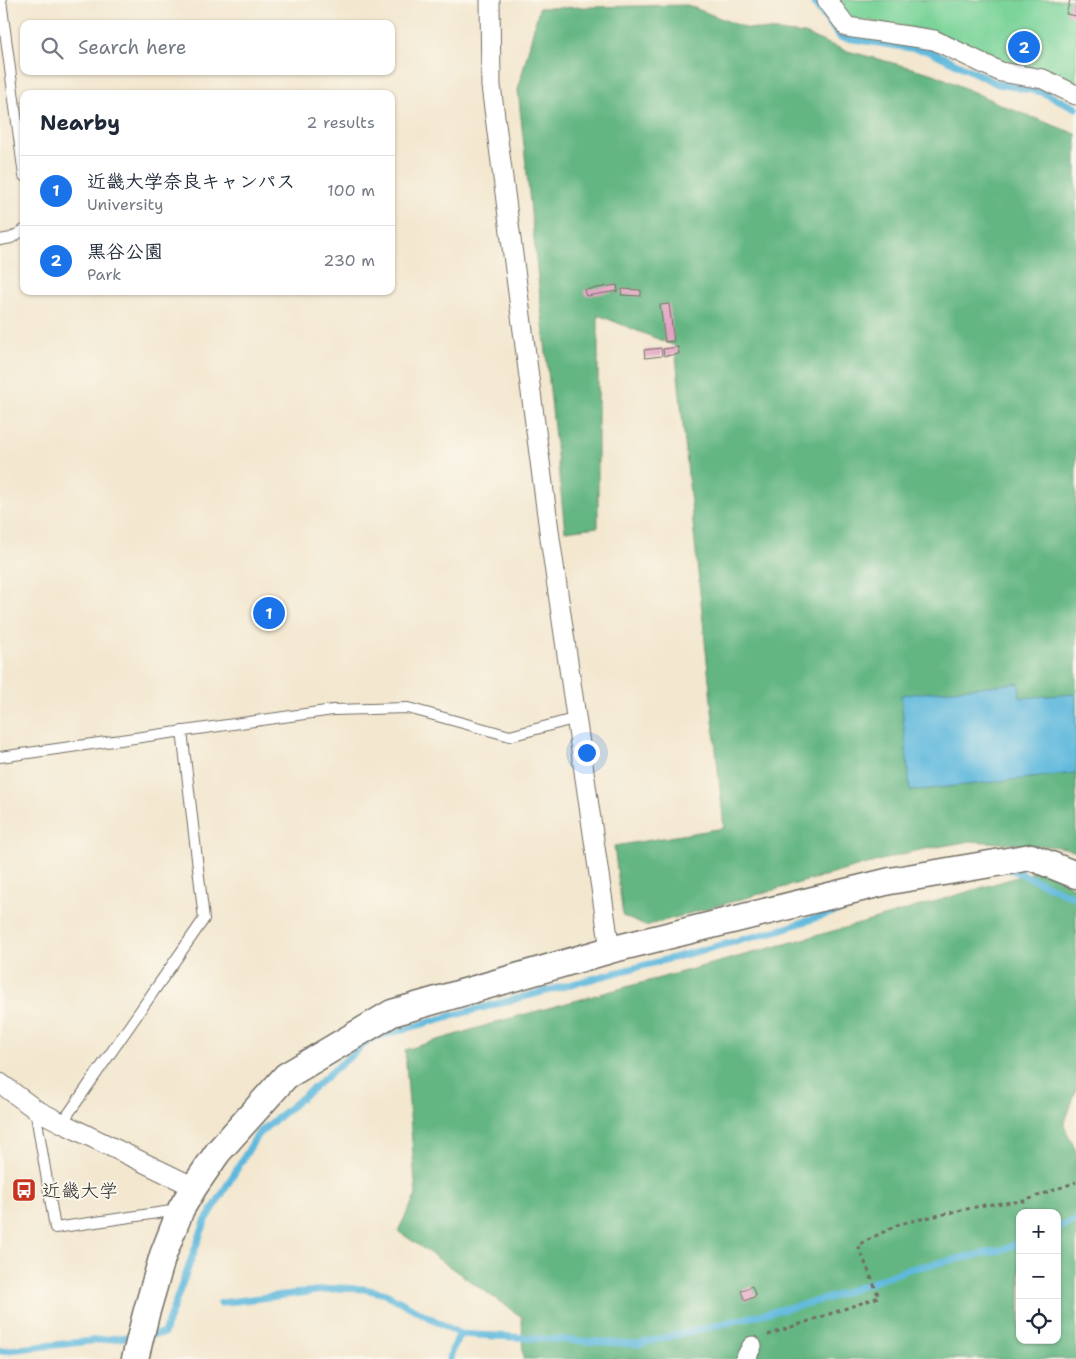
<!DOCTYPE html>
<html lang="en">
<head>
<meta charset="utf-8">
<style>
  :root { --surface:#fff; --page:#f2f2f3; --text:#1f2937; --muted:#747a83; --line:#e0e1e3; --accent:#1a73e8 }
  body { margin:0; font-family:"Shantell Sans","Klee One",sans-serif; background:var(--page); color:var(--text) }
  .controls { position:absolute; right:15px; bottom:15px; display:grid; overflow:hidden; border-radius:10px; box-shadow:0 1px 4px #0004 }
  .controls button { width:45px; height:45px; display:grid; place-items:center; padding:0; border:0; border-bottom:1px solid var(--line); background:var(--surface); color:var(--text); font:25px sans-serif }
  .you { position:absolute; left:586px; top:752px; width:18px; height:18px; margin:-12px; border:4px solid #fff; border-radius:50%; background:#1a73e8; box-shadow:0 0 0 8px #1a73e833 }
  .badge { display:grid; place-items:center; width:32px; height:32px; border-radius:50%; background:var(--accent); color:#fff; font-size:16px; font-weight:700 }
  .pin { position:absolute; translate:-50% -50%; border:2px solid #fff; box-shadow:0 1px 5px #0006 }
  .list { margin:0; padding:0; list-style:none }
  h2 { display:flex; justify-content:space-between; align-items:center; height:65px; margin:0; padding:0 20px; font-size:21px }
  h2 small { font-size:16px; font-weight:400; color:var(--muted) }
  .list li { display:grid; grid-template-columns:32px 1fr auto; gap:15px; align-items:center; box-sizing:border-box; height:70px; padding:0 20px; border-top:1px solid var(--line) }
  .list b { display:block; font-size:19px; white-space:nowrap }
  .list p { margin:0; font-size:16px; white-space:nowrap; color:var(--muted) }
  .list em { font-size:16px; font-style:normal; color:var(--muted) }
  .icon { flex:none; width:28px; height:28px; fill:none; stroke:currentColor; stroke-width:2; stroke-linecap:round; stroke-linejoin:round }
  .map { position:relative; flex:none; width:1076px; height:1359px; overflow:hidden }
  .search { position:absolute; background:var(--surface); box-shadow:0 1px 4px #0004; left:20px; top:20px; width:375px; height:55px; display:flex; align-items:center; gap:12px; box-sizing:border-box; padding:0 18px; border-radius:10px; color:var(--muted); font-size:19px }
  .panel { position:absolute; background:var(--surface); box-shadow:0 1px 4px #0004; left:20px; top:90px; width:375px; height:205px; border-radius:10px }
  .map>svg:first-child { display:block }
  .green { fill:#7bd49a; stroke:#538062 }
  .forest { fill:#64b682; stroke:#487056; fill-rule:evenodd }
  .water { fill:#60b9dd; stroke:#467284 }
  .lines { fill:none; stroke-linecap:round; stroke-linejoin:round }
  .stream { stroke:#60b9dd; stroke-width:7 }
  .building { fill:#e3a2c2 }
  .lane-casing { stroke:#716d64; stroke-width:12 }
  .street-casing { stroke:#716d64; stroke-width:21 }
  .secondary-casing { stroke:#716d64; stroke-width:29 }
  .path { stroke:#716d64; stroke-width:3; stroke-dasharray:4 4; stroke-linecap:butt }
  .lane { stroke:#fff; stroke-width:10 }
  .street { stroke:#fff; stroke-width:19 }
  .secondary { stroke:#fff; stroke-width:26 }
  .labels { text-anchor:middle; stroke-width:4; stroke-linejoin:round; paint-order:stroke }
  .poi-label { font-size:19px; fill:#2b2b2b; stroke:#fbf7ec; text-anchor:start }
</style>
</head>
<body>
<div class="map">
<svg width="1076" height="1359" viewBox="0 0 1076 1359">
  <rect width="100%" height="100%" fill="#fbf7ec"/>
  <filter id="ink" filterUnits="userSpaceOnUse"><feTurbulence type="fractalNoise" baseFrequency=".02" numOctaves="2"/><feDisplacementMap in="SourceGraphic" scale="10" xChannelSelector="R" yChannelSelector="G"/><feConvolveMatrix kernelMatrix="1 2 1 2 8 2 1 2 1" color-interpolation-filters="sRGB"/></filter>
  <filter id="wash" filterUnits="userSpaceOnUse"><feTurbulence type="fractalNoise" baseFrequency=".0096" numOctaves="4" result="noise"/><feDisplacementMap in="SourceGraphic" scale="20" xChannelSelector="R" yChannelSelector="G"/><feGaussianBlur stdDeviation="1.12" result="paint"/><feColorMatrix in="noise" values="0 0 0 0 0 0 0 0 0 0 0 0 0 0 0 0 0 1.4 0 .05"/><feComposite in="paint" operator="in"/></filter>
  <g filter="url(#wash)">
    <rect width="100%" height="100%" fill="#f3e7cf"/>
    <path class="green" d="M837,0H1076V85L1046,71L1005,63L937,32L851,18Z"/>
    <path class="forest" d="M687,5L745,28L805,34L844,50L934,74L1006,107L1076,134V851L1060,847L971,841L914,851L645,926L623,916L614,846L724,828L675,346L598,315V527L565,531L518,90L539,8Z
      M1044,869L1076,889V1090L1064,1126L1076,1151V1359H523L522,1317L398,1231L416,1195L405,1050L504,1020L863,923ZM1020,1213H1057V1340H1020Z"/>
    <path class="water" d="M1019,683L1020,698L1076,694V773L910,791L901,695Z"/>
    <g class="lines">
      <path class="stream" d="M812,0L840,37L930,51L998,84L1042,92L1076,108
        M1010,869L1076,898
        M1057,1228L1076,1221
        M221,1303L340,1288L364,1289L386,1294L460,1334L639,1344L829,1298L909,1269L1001,1250L1020,1243
        M147,1335L164,1333L205,1222L258,1134L317,1085L370,1039L447,1017L783,929L884,895
        M0,1351L136,1336
        M450,1359L452,1350L460,1334"/>
    </g>
    <g id="blocks">
      <path class="building" d="M1070,0H1076V16L1066,14Z
        M617,285L618,291L586,296L584,290Z
        M622,289L641,290V296L621,295Z
        M669,304L674,341L665,342L660,305Z
        M678,347L679,354L664,356L663,349Z
        M661,348L662,356L645,358L644,350Z
        M752,1286L756,1296L745,1301L741,1291Z"/>
    </g>
  </g>
  <g filter="url(#ink)">
    <use href="#blocks" fill-opacity="0" stroke="#716d64" stroke-width="1"/>
    <g class="lines">
      <defs>
        <path id="lane" d="M1,0L24,176
          M0,240L11,238L24,230
          M0,757L333,710L408,708L510,736L577,718
          M35,1109L55,1228L178,1210
          M62,1123L204,919L182,731"/>
        <path id="street" d="M490,0L491,86L550,538L610,950
          M827,0L847,27L934,40L1001,72L1043,79L1076,95
          M0,1083L35,1109L62,1123L194,1187
          M745,1359L752,1346"/>
        <path id="secondary" d="M135,1359L146,1314L163,1255L181,1209L194,1187L218,1152L286,1076L392,1013L610,950L890,881L1031,857L1076,875"/>
      </defs>
      <use href="#lane" class="lane-casing"/>
      <use href="#street" class="street-casing"/>
      <use href="#secondary" class="secondary-casing"/>
      <path class="path" d="M768,1335L879,1297L858,1245L899,1224L985,1205L1024,1201L1076,1182"/>
      <use href="#lane" class="lane"/>
      <use href="#street" class="street"/>
      <use href="#secondary" class="secondary"/>
    </g>
  </g>
  <defs>
    <symbol id="bus-square" viewBox="-11 -11 22 22"><rect x="-9" y="-9" width="18" height="18" rx="4" fill="#c8321e" stroke="#fbf7ec"/><path d="M-5-6H5V4H4V6H2V4H-2V6H-4V4H-5ZM-3.5-4V0h7V-4ZM-3.5 1.2v1.5H-2V1.2ZM2 1.2v1.5H3.5V1.2Z" fill="#fff"/></symbol>
  </defs>
  <g fill-rule="evenodd">
    <use href="#bus-square" x="10" y="1176" width="28" height="28"/>
  </g>
  <g class="labels">
    <g class="poi-label">
      <text x="42" y="1197">近畿大学</text>
    </g>
  </g>
</svg>
<div class="controls">
<button>+</button>
<button>−</button>
<button><svg class="icon" aria-label="locate" viewBox="0 0 24 24"><circle cx="12" cy="12" r="6"/><path d="M12 2v4M12 18v4M2 12h4M18 12h4"/></svg></button>
</div>
<div class="you"></div>
<div class="pin badge" style="left:269px;top:613px">1</div>
<div class="pin badge" style="left:1024px;top:47px">2</div>
<div class="search"><svg class="icon" aria-label="search" viewBox="0 0 24 24"><circle cx="10" cy="10" r="6"/><path d="M15 15l6 6"/></svg>Search here</div>
<section class="panel">
<h2>Nearby<small>2 results</small></h2>
<ul class="list">
<li><span class="badge">1</span><div><b>近畿大学奈良キャンパス</b><p>University</p></div><em>100 m</em></li>
<li><span class="badge">2</span><div><b>黒谷公園</b><p>Park</p></div><em>230 m</em></li>
</ul>
</section>
</div>
</body>
</html>
